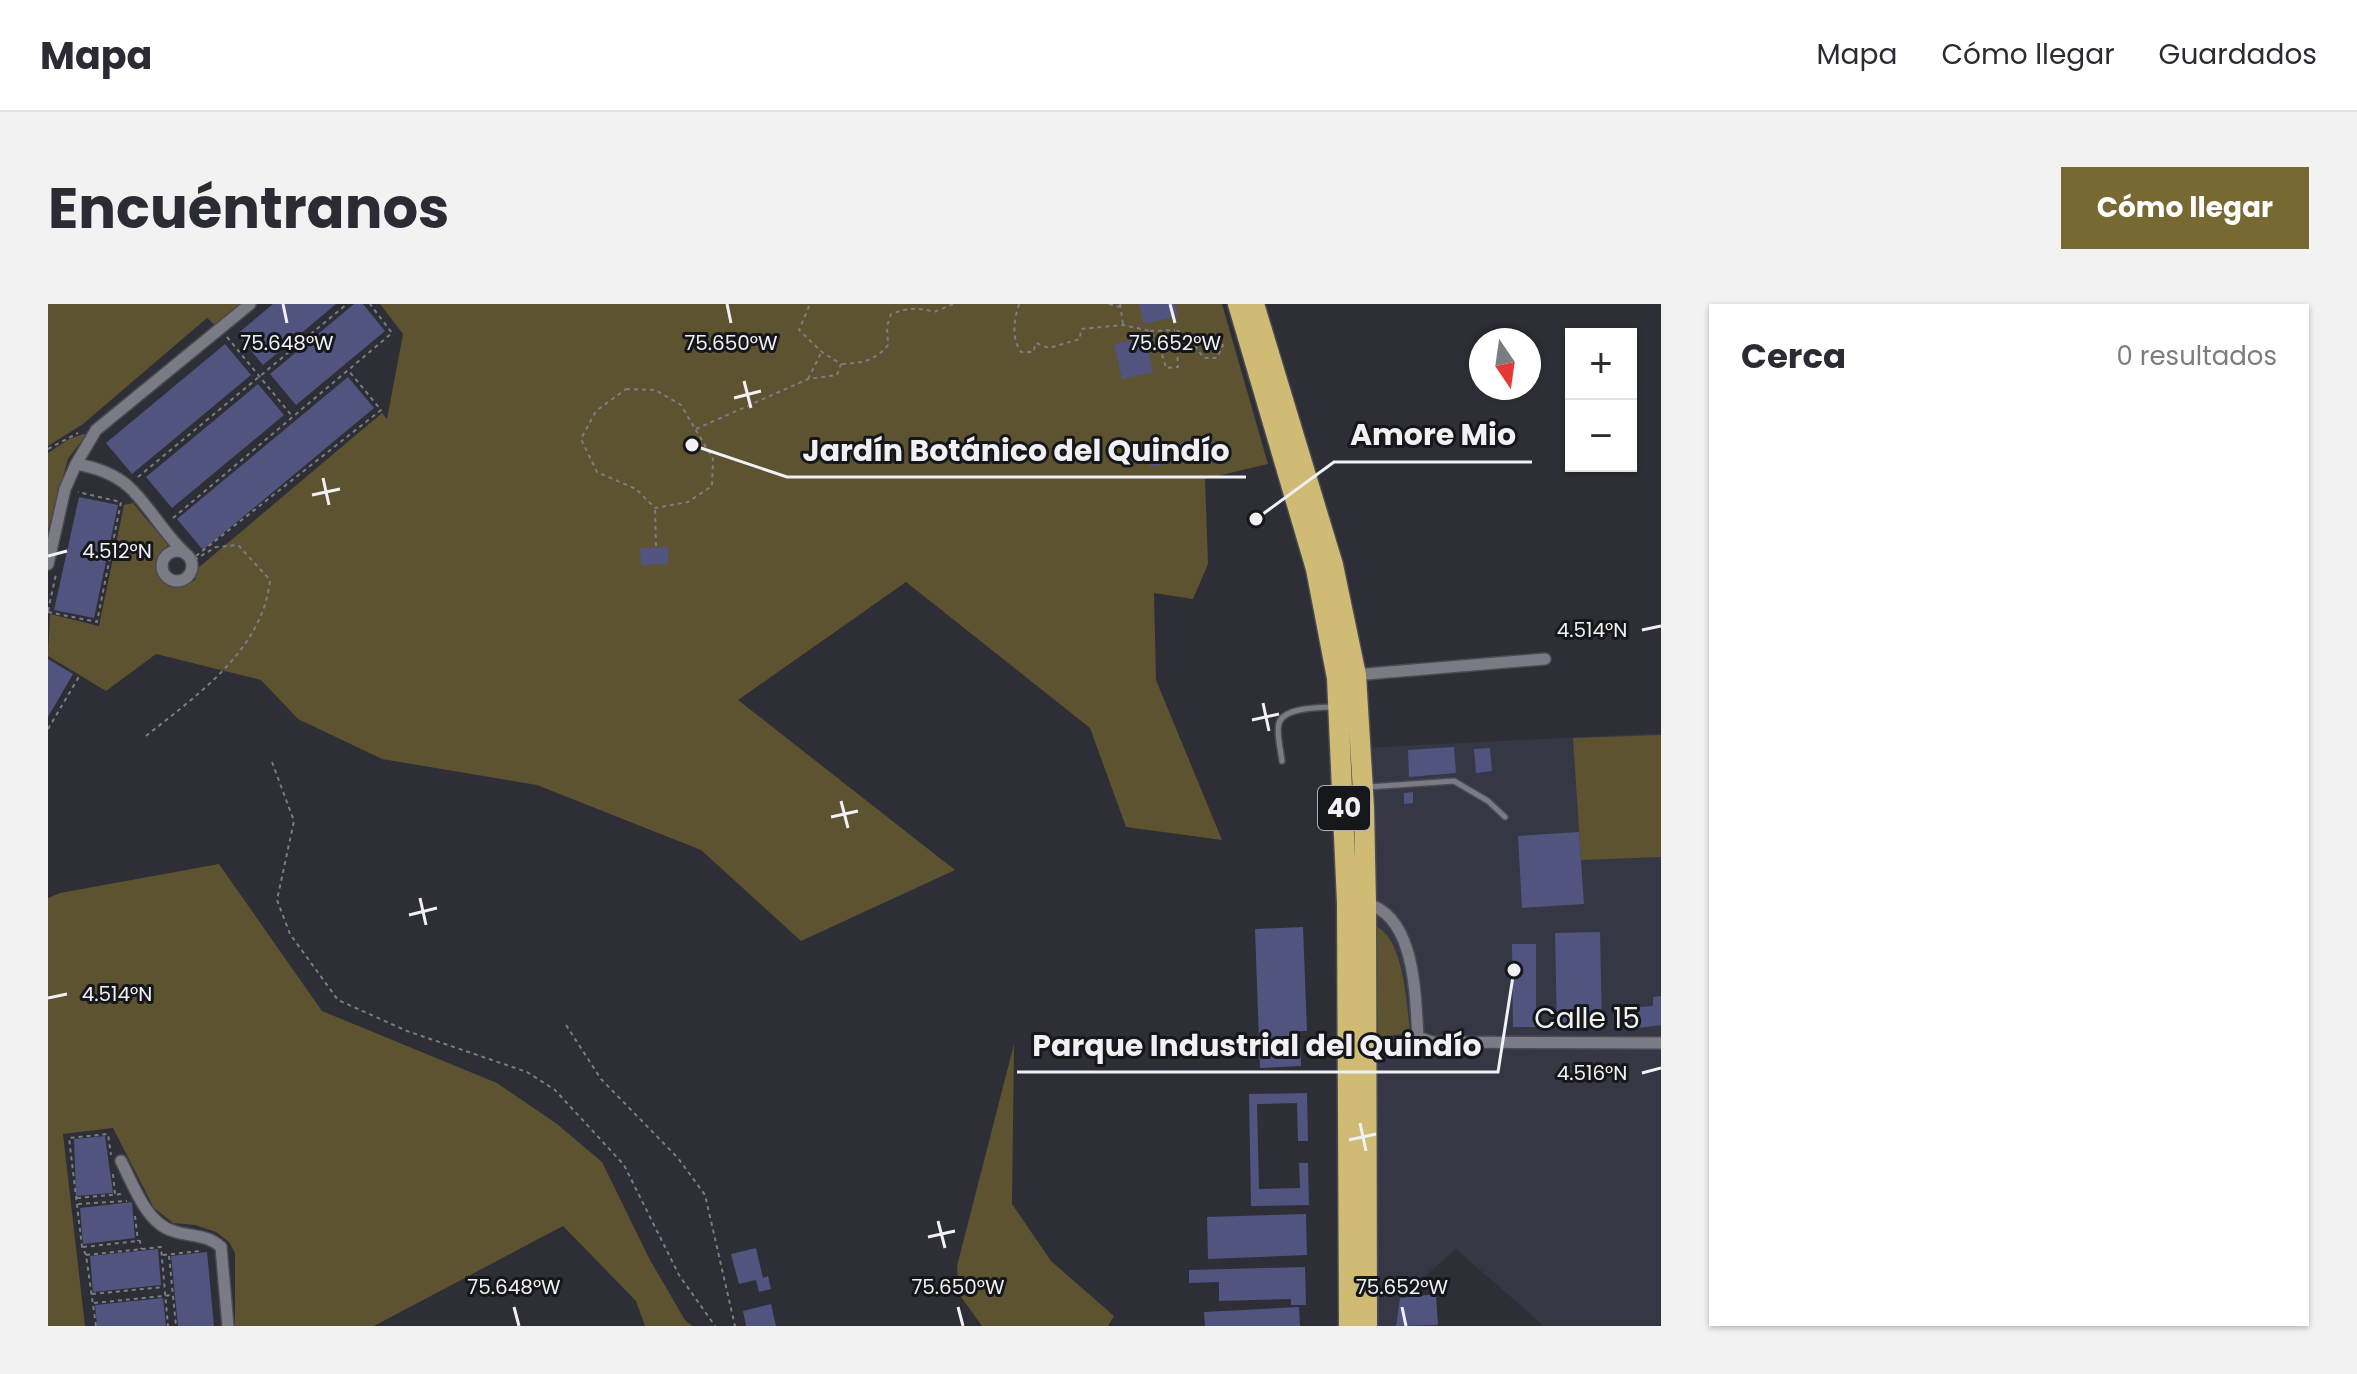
<!DOCTYPE html>
<html lang="es">
<head>
<meta charset="utf-8">
<style>
  :root { --surface:#fff; --page:#f2f2f3; --text:#2b2b33; --muted:#7c7c81; --line:#e1e1e2; --accent:#786933 }
  body { margin:0; font-family:Poppins,sans-serif; background:var(--page); color:var(--text) }
  .controls { position:absolute; right:24px; top:24px; display:grid; overflow:hidden; border-radius:0px; box-shadow:0 2px 6px #0004 }
  .controls button { width:72px; height:72px; display:grid; place-items:center; padding:0; border:0; border-bottom:2px solid var(--line); background:var(--surface); color:var(--text); font:40px sans-serif }
  .compass { position:absolute; left:1421px; top:24px; width:72px; height:72px; border-radius:50%; background:var(--surface); box-shadow:0 2px 6px #0004; rotate:167deg }
  .list { margin:0; padding:0; list-style:none }
  h2 { display:flex; justify-content:space-between; align-items:center; height:104px; margin:0; padding:0 32px; font-size:34px }
  h2 small { font-size:26px; font-weight:400; color:var(--muted) }
  .map { position:relative; flex:none; width:1613px; height:1022px; overflow:hidden; border-radius:0px }
  header { display:flex; align-items:center; gap:48px; box-sizing:border-box; height:112px; padding:0 40px; background:var(--surface); border-bottom:2px solid var(--line) }
  header strong { font-size:38px }
  nav { display:flex; gap:44px; margin-inline-start:auto; font-size:28px }
  .intro { display:flex; align-items:center; justify-content:space-between; box-sizing:border-box; height:192px; padding:0 48px }
  h1 { margin:0; font-size:56px }
  .button { padding:20px 36px; border-radius:0px; background:var(--accent); color:#fff; font-size:28px; font-weight:700 }
  main { display:flex; gap:48px; padding:0 48px }
  aside { flex:1; background:var(--surface); border-radius:0px; box-shadow:0 2px 6px #0004 }
  .map>svg:first-child { display:block }
  .built { fill:#363745 }
  .green { fill:#5d5330 }
  .building { fill:#51547f }
  .lines { fill:none; stroke-linecap:round; stroke-linejoin:round }
  .lane-casing { stroke:#4a4b52; stroke-width:8 }
  .street-casing { stroke:#4a4b52; stroke-width:14 }
  .highway-casing { stroke:#4a4b52; stroke-width:23 }
  .path { stroke:#7c7d84; stroke-width:2; stroke-dasharray:4 4; stroke-linecap:butt }
  .lane { stroke:#7a7b84; stroke-width:5 }
  .street { stroke:#7a7b84; stroke-width:11 }
  .highway { stroke:#cfbb74; stroke-width:20 }
  .ticks { fill:none; stroke:#f0f0f5; stroke-width:3 }
  .labels { text-anchor:middle; stroke-width:6; stroke-linejoin:round; paint-order:stroke }
  .shield { fill:#16171a; stroke:#afafb3; stroke-width:2 }
  .shield-label { font-size:26px; font-weight:bold; fill:#f0f0f5 }
  .street-label { font-size:28px; fill:#f0f0f5; stroke:#16171a }
  .ticks-label { font-size:20px; text-anchor:middle; fill:#f0f0f5; stroke:#16171a; stroke-width:6; stroke-linejoin:round; paint-order:stroke }
  .leader { fill:none; stroke:#f0f0f5; stroke-width:3 }
  .callout-dot { fill:#f0f0f5; stroke:#16171a; stroke-width:3 }
  .callout-label { font-size:30px; text-anchor:middle; font-weight:bold; fill:#f0f0f5; stroke:#16171a; stroke-width:6; stroke-linejoin:round; paint-order:stroke }
</style>
</head>
<body>
<header>
<strong>Mapa</strong>
<nav><a>Mapa</a><a>Cómo llegar</a><a>Guardados</a></nav>
</header>
<div class="intro"><h1>Encuéntranos</h1><a class="button">Cómo llegar</a></div>
<main>
<div class="map">
<svg width="1613" height="1022" viewBox="0 0 1613 1022">
  <rect width="100%" height="100%" fill="#2d2e36"/>
  <path class="built" d="M1613,429V1022H1496L1408,945L1352,994L1348,1022H1320L1315,444Z"/>
  <path class="green" d="M0,0H192L167,21L159,14L35,120L0,142Z
    M332,0H1174L1220,160L1157,175L1160,260L1145,295L1106,289L1108,376L1174,536L1078,523L1042,424L858,278L690,396L907,566L753,637L653,546L489,481L334,455L250,415L213,376L108,350L58,387L0,352L2,310L51,322L76,201L85,199L120,241C97,267 116,295 147,276L150,264L334,109L339,115L355,30Z
    M35,130L38,131L20,155L0,227V149L21,135Z
    M1613,431V553L1533,556L1525,434Z
    M171,560L274,707L449,779L509,820L554,858L602,956L637,1016L644,1022H597L588,997L515,922L326,1022H187V949L181,938L168,928L147,921L125,919L106,904L65,824L15,830L37,1022H0V594L12,589Z
    M1329,623C1356,636 1359,702 1362,729L1328,733Z
    M966,740L964,900L1003,957L1066,1012L1060,1022H934L911,990L909,962Z"/>
  <path class="building" d="M225,0H288L215,61L189,30Z
    M306,0H315L337,27L248,101L222,70Z
    M1091,0H1127L1130,12L1096,20Z
    M1097,33L1105,68L1074,75L1066,40Z
    M177,40L203,71L84,170L58,139Z
    M300,73L326,104L155,246L129,215Z
    M210,80L236,111L124,204L98,173Z
    M1163,131L1167,151L1135,158L1131,139Z
    M1113,139L1117,160L1103,163L1098,143Z
    M31,193L70,201L46,314L6,306Z
    M620,243V260L593,261L592,244Z
    M0,355L25,370L0,413Z
    M1406,443L1408,469L1361,473L1360,446Z
    M1442,444L1444,467L1428,469L1426,445Z
    M1365,488V499L1356,500V489Z
    M1531,528L1536,600L1474,604L1470,532Z
    M1255,623L1259,727H1252L1253,762L1212,764L1207,625Z
    M1552,628L1554,723L1509,724L1507,629Z
    M1464,640H1488V723H1465Z
    M1613,692V721L1590,724V703L1605,702V693Z
    M1259,789L1260,837H1250L1249,799L1209,800L1211,885L1252,884L1251,859H1260L1261,901L1203,902L1201,790Z
    M57,832L65,889L28,892L26,835Z
    M84,898L87,934L35,940L32,904Z
    M1258,910L1259,951L1160,955L1159,913Z
    M708,944L715,974L720,972L723,985L711,988L708,976L691,980L683,950Z
    M110,945L113,981L45,988L42,952Z
    M159,948L166,1022H130L123,952Z
    M1257,963L1258,1001H1243V995L1171,997V978L1141,979V966Z
    M1388,990L1390,1021L1348,1022L1352,994Z
    M115,994L118,1022H49L47,1001Z
    M723,1000L728,1022H698L695,1007Z
    M1251,1003L1252,1022H1157L1156,1008Z"/>
  <g class="lines">
    <defs>
      <path id="lane" d="M1234,457C1233,447 1228,429 1231,419C1236,403 1271,404 1284,403
        M1320,483L1406,477L1440,497L1457,513"/>
      <path id="street" d="M28,160C46,163 66,170 80,182C101,201 115,229 137,249
        M114 262a15 15 0 1 1 30 0a15 15 0 1 1-30 0Z
        M0,260L17,185L28,160L48,126L202,0
        M1306,371L1497,355
        M1317,599C1368,611 1367,691 1370,733L1384,738L1613,739
        M73,857C85,880 98,919 125,927C143,933 159,930 173,943L180,1022"/>
      <path id="highway" d="M1190,0L1268,265L1289,374L1299,599L1301,1022
        M1206,0L1285,261L1308,371L1316,503L1318,599L1319,1022"/>
    </defs>
    <use href="#lane" class="lane-casing"/>
    <use href="#street" class="street-casing"/>
    <use href="#highway" class="highway-casing"/>
    <path class="path" d="M971,0C966,17 963,33 973,48H985L988,39L1001,44L1032,35L1033,25L1075,21L1102,27L1112,43L1118,64L1130,63L1128,26L1140,33L1156,54H1169L1175,41L1169,32L1140,33
      M1061,0L1072,3
      M1072,0L1075,20
      M1102,27L1127,26
      M179,33L244,112
      M794,60C814,59 827,57 840,41L839,22L843,10C859,4 870,3 886,8L905,0
      M760,75L773,49
      M578,85L607,86L633,101L665,155L664,182L640,198L607,204L588,185L549,168L533,135L548,107Z
      M648,125L760,75L789,71L793,60L774,48L751,26L762,0
      M0,145L30,129
      M90,173L299,0
      M607,206L608,242
      M125,214L344,29L322,0
      M148,252L333,106L300,66
      M0,307L8,270
      M0,308L49,318L73,198L30,188
      M0,425L32,371
      M98,432C149,391 215,346 222,276L190,241L168,243L148,255
      M224,458L246,517L229,596L242,630L290,696L359,727L479,768L507,786L576,861L631,971L667,1022
      M518,721L553,775L630,854L657,891L687,1022
      M1334,738L1360,735
      M65,870L67,890
      M29,894L74,890
      M30,900L79,897
      M87,912L90,937
      M35,943L90,937H92L93,945
      M38,951L113,943L120,1022
      M115,951L152,947
      M121,952L128,1022
      M44,990L116,983
      M46,999L125,991
      M48,1022L38,951L34,943L21,834L60,830L63,851"/>
    <use href="#lane" class="lane"/>
    <use href="#street" class="street"/>
    <use href="#highway" class="highway"/>
  </g>
  <path class="ticks" d="M235,0L239,19M679,0L683,19M1122,0L1127,19M696,77L703,104M686,94L713,87M275,174L281,201M264,191L292,185M0,252L19,247M1594,326L1613,322M1215,399L1221,427M1204,416L1231,410M793,497L800,524M783,513L810,507M372,594L378,621M361,611L389,604M0,694L19,690M1594,769L1613,764M1312,819L1318,847M1301,836L1328,830M890,917L897,944M880,933L907,927M466,1003L471,1022M910,1003L915,1022M1354,1003L1358,1022"/>
  <g class="labels">
    <rect class="shield" x="1270" y="482" width="52" height="44" rx="6"/>
    <g class="shield-label">
      <text x="1296" y="513">40</text>
    </g>
    <g class="street-label">
      <text x="1539" y="724">Calle 15</text>
    </g>
  </g>
  <g class="ticks-label">
    <text x="239" y="46">75.648°W</text>
    <text x="683" y="46">75.650°W</text>
    <text x="1127" y="46">75.652°W</text>
    <text x="69" y="254">4.512°N</text>
    <text x="1544" y="333">4.514°N</text>
    <text x="69" y="697">4.514°N</text>
    <text x="1544" y="776">4.516°N</text>
    <text x="466" y="990">75.648°W</text>
    <text x="910" y="990">75.650°W</text>
    <text x="1354" y="990">75.652°W</text>
  </g>
  <path class="leader" d="M1208 215L1286 158H1484M644 141L739 173H1198M1466 666L1450 768H969"/>
  <g class="callout-dot">
    <circle cx="1208" cy="215" r="8"/>
    <circle cx="644" cy="141" r="8"/>
    <circle cx="1466" cy="666" r="8"/>
  </g>
  <g class="callout-label">
    <text x="1385" y="141">Amore Mio</text>
    <text x="968" y="157">Jardín Botánico del Quindío</text>
    <text x="1209" y="752">Parque Industrial del Quindío</text>
  </g>
</svg>
<div class="controls">
<button>+</button>
<button>−</button>
</div>
<svg class="compass" viewBox="-18 -18 36 36"><path d="M0-13l5 13h-10z" fill="#e53935"/><path d="M0 13l5-13h-10z" fill="#7c7c81"/></svg>
</div>
<aside>
<h2>Cerca<small>0 resultados</small></h2>
<ul class="list">
</ul>
</aside>
</main>
</body>
</html>
